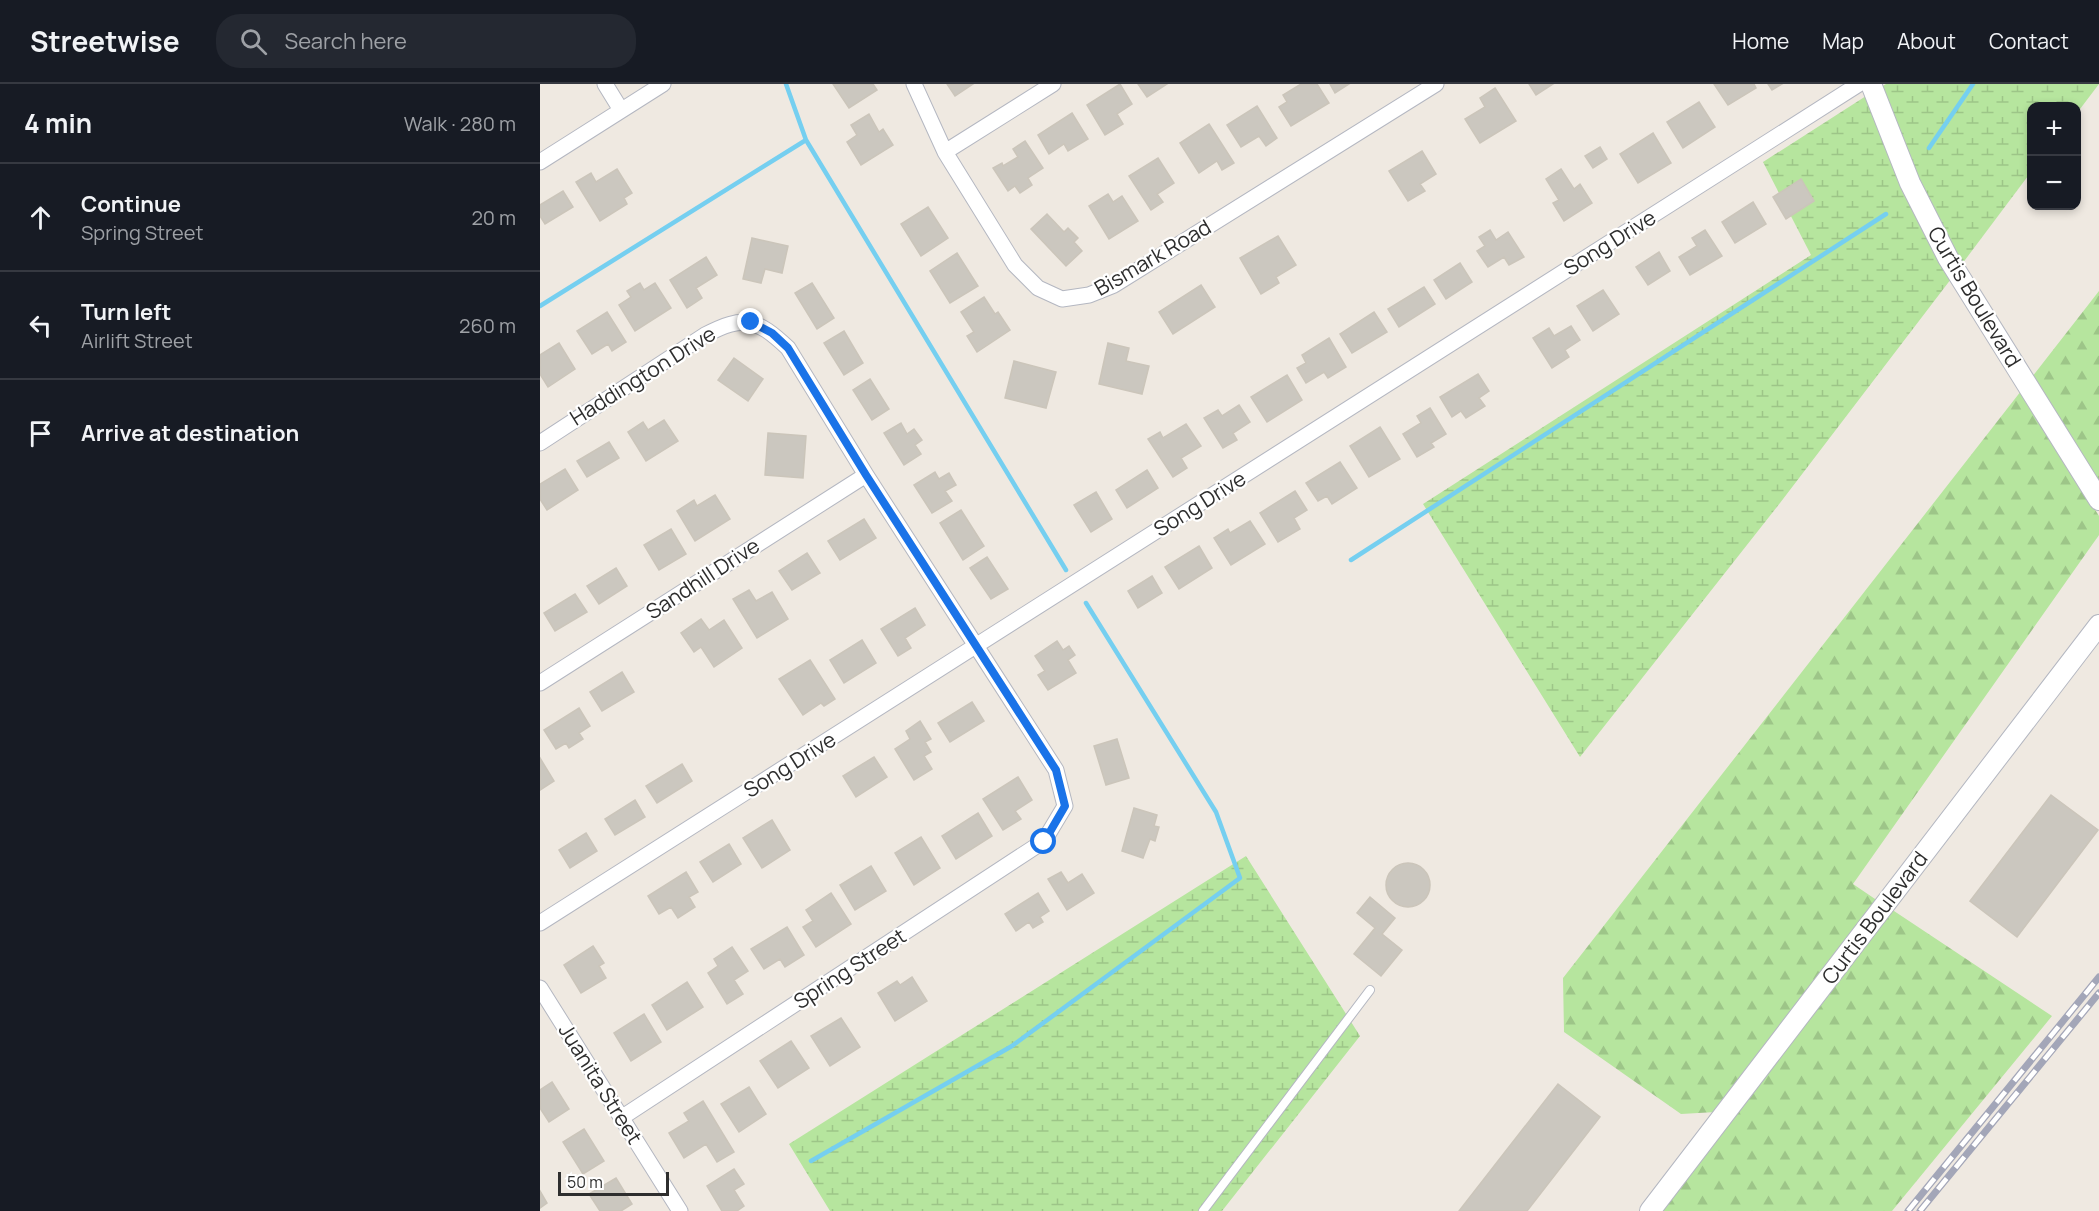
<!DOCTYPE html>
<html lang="en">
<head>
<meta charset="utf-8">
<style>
  :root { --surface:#171b24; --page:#242831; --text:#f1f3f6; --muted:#9ea1a6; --line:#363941 }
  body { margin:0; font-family:Manrope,sans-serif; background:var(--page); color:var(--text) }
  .controls { position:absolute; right:18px; top:18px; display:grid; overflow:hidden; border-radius:12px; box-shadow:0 3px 9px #0003 }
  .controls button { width:54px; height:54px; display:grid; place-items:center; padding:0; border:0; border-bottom:2px solid var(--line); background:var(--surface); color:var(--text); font:30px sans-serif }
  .scale { position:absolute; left:18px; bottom:15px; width:111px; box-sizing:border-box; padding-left:6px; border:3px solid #2e2e2e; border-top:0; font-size:16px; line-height:21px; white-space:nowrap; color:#2e2e2e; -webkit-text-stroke:4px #fff; paint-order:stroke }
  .stop { position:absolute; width:18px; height:18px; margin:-14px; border:4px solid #1a73e8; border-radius:50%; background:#fff }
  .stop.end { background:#1a73e8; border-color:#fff; box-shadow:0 2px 6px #0008 }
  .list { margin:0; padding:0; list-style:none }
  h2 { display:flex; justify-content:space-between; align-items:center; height:78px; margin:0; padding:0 24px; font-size:26px }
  h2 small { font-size:20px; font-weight:400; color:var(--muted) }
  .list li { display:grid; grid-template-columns:39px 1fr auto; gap:18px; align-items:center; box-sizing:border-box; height:108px; padding:0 24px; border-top:2px solid var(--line) }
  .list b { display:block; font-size:22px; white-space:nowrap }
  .list p { margin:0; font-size:20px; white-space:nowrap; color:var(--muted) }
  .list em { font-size:20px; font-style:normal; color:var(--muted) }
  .icon { flex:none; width:33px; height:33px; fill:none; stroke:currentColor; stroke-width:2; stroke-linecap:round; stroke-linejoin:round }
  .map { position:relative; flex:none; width:1559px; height:1127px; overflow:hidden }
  header { display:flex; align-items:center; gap:36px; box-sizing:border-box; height:84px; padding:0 30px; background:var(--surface); border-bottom:2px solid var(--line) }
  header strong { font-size:28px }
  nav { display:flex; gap:33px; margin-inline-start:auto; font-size:21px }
  .search { width:420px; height:54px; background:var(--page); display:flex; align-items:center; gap:15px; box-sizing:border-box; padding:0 21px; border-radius:24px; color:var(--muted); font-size:22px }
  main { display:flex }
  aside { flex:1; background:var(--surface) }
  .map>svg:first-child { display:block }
  .forest { fill:url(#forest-firs) }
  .wetland { fill:url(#wetland-marsh) }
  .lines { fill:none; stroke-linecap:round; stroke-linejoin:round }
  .stream { stroke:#75cff0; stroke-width:4.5 }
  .building { fill:#cbc7bf; stroke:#cbc5ba; stroke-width:1.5 }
  .lane-casing { stroke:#b4b7c1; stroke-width:10 }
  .street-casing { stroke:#b4b7c1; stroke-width:17 }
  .secondary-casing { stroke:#b4b7c1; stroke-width:22 }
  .lane { stroke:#fff; stroke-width:8 }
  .street { stroke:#fff; stroke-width:15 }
  .secondary { stroke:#fff; stroke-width:20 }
  .rail-casing { stroke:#a3a6b8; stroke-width:7 }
  .rail { stroke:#fff; stroke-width:4.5; stroke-dasharray:14; stroke-linecap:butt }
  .route { stroke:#1a73e8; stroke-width:8 }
  .labels { text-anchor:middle; stroke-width:4.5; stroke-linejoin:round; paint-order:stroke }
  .street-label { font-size:21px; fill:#2e2e2e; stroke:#fff }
</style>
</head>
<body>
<header>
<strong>Streetwise</strong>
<div class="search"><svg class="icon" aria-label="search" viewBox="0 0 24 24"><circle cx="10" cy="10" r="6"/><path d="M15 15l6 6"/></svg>Search here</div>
<nav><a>Home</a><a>Map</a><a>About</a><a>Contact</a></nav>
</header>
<main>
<aside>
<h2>4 min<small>Walk · 280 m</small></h2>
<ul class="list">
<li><svg class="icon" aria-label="ahead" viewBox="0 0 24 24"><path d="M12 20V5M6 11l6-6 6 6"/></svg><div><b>Continue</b><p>Spring Street</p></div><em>20 m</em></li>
<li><svg class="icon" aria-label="left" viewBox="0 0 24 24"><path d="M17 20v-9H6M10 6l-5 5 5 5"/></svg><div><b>Turn left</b><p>Airlift Street</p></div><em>260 m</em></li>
<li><svg class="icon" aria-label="arrive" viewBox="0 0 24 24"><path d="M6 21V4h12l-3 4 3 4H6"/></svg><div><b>Arrive at destination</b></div></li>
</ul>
</aside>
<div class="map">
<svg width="1559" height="1127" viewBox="0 0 1559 1127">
  <defs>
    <pattern id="forest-firs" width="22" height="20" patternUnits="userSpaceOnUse" patternTransform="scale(1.5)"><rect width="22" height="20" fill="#b6e59e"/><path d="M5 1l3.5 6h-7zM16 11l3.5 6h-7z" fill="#9dc588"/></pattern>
    <pattern id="wetland-marsh" width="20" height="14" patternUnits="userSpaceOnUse" patternTransform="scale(1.5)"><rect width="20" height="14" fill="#b6e59e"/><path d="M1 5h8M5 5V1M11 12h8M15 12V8" fill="none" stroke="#9dc588"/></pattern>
  </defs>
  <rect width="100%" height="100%" fill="#efe9e1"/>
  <path class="forest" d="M1559,207V399L1492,293Z
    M1481,307L1559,432V451L1313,800L1338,817L1176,1028L1141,1030L1024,948L1023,894Z
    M1351,825L1512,932L1352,1127H1120Z"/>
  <path class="wetland" d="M1346,0H1559L1537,29L1536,22H1492L1491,88L1422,180L1377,95L1341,3Z
    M1326,12L1411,195L1240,419L1040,673L883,420L1271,171L1223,78Z
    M706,772L820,952L682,1127H290L249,1060Z"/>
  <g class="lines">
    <path class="stream" d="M246,0L266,56L526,486
      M1389,64L1433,0
      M0,222L266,56
      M811,476L1346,130
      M271,1077L472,962L700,794L676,728L546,519"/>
  </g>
  <path class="building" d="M293,0H333L337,6L309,24Z
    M407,0H433L415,12Z
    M580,0L592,20L577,30L583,40L565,51L547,21Z
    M598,0H627L607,13Z
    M761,0H777L789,19L751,42L739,23L747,18L743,11Z
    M790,0H809L795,9Z
    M989,0H1013L996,11Z
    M1174,0H1214L1216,4L1188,21Z
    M1228,0H1242L1232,6Z
    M955,4L976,37L940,59L925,35L945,23L940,14Z
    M1159,18L1175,43L1143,64L1127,38Z
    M717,22L737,54L726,62L719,52L701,63L687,41Z
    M532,29L548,55L528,67L524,60L509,70L498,51Z
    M329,30L339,48L343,45L353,61L321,81L307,58L317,51L311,41Z
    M669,40L694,79L682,86L677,77L659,89L640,59Z
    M1113,49L1131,79L1098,99L1080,70Z
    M485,57L503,84L488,94L492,101L480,109L475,102L468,107L453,84L462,79L463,82L478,73L473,65Z
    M1060,63L1067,75L1053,84L1045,72Z
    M882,67L896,90L880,100L885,107L868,117L849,87Z
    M618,74L634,99L617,110L623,118L611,126L589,92Z
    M77,85L92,109L84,114L87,120L60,137L36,98L51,89L56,98Z
    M1021,85L1034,105L1040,100L1052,119L1024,137L1013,119L1019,116L1006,95Z
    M1261,95L1274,117L1246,135L1233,113Z
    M23,107L33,123L5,140L0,132V121Z
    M568,110L573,118L582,112L598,137L569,155L549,122Z
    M1213,118L1226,140L1195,159L1182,138Z
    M388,123L408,154L381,172L361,140Z
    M507,130L524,148L528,144L538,154L534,158L542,167L526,182L491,145Z
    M950,146L956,156L968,148L984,173L969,181L964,173L948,183L937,167L945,162L939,153Z
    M1165,146L1182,172L1150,191L1139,173L1157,162L1152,154Z
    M738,152L756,181L736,193L739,199L721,210L700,174Z
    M212,154L248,162L242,189L225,185L221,199L203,195Z
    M1119,168L1130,187L1108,201L1096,183Z
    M417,169L438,202L410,219L390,187Z
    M166,173L177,191L156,204L162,214L147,224L130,196Z
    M920,179L932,198L906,215L894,196Z
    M100,199L104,206L115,199L131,224L95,247L79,221L91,213L87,207Z
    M272,199L294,234L277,245L255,209Z
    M661,201L675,223L633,250L619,228Z
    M884,203L895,220L859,243L848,225Z
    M1063,206L1079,230L1053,247L1037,222Z
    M444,213L455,230L458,228L470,246L437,268L427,252L434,248L421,228Z
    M67,228L86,258L72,267L68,260L52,270L37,247Z
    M834,228L847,248L812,269L800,250Z
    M1031,242L1040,256L1025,266L1029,273L1012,284L993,254L1009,244L1014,252Z
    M304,247L323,279L304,291L284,259Z
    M789,254L806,283L788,294L784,288L766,299L757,284L766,279L762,271Z
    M19,259L35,285L8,303L0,290V271Z
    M568,259L589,264L586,277L609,282L602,310L559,300Z
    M194,274L223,295L208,317L178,296Z
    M474,277L516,288L506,324L465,314Z
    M938,290L949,307L939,314L945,322L926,334L921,327L912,333L900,313Z
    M747,291L762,316L727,338L711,313Z
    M330,295L349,325L332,336L313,306Z
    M699,321L710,338L693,349L697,356L683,364L664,334L678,326L682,332Z
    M890,324L906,350L891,359L894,363L877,373L863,350L881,339L877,332Z
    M124,336L138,357L106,377L88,348L103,338L108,346Z
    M361,339L367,350L374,345L382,356L375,361L381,370L364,381L344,349Z
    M646,340L661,362L641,374L647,384L633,393L608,355L620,348L623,354Z
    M840,343L860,375L829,393L810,362Z
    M228,349L266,352L263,394L225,391Z
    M69,358L79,374L47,393L37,377Z
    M800,378L817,404L792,420L787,412L778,417L766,399Z
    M25,385L38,406L7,426L0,415V400Z
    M607,386L618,404L587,424L576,406Z
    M395,388L399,395L409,389L416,401L405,407L412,417L392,429L374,401Z
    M755,407L767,426L754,434L760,445L738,458L720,429Z
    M556,408L572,435L551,448L534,421Z
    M175,411L190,435L155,457L137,427L154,416L157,422Z
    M421,426L444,462L423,476L400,439Z
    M324,435L336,454L300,476L288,457Z
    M710,437L725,460L691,481L674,454L688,445L690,449Z
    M131,445L146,470L119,486L104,461Z
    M659,462L672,484L639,505L625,483Z
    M267,469L280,489L252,506L239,487Z
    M447,473L468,505L451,515L430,484Z
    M76,484L87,502L59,520L47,502Z
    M612,492L622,509L598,524L588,507Z
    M209,506L216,517L232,508L248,535L217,554L193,515Z
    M35,510L47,528L15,547L4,529Z
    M375,524L385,541L365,554L371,564L358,572L341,545Z
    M161,535L169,546L184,536L202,564L174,583L161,563L154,568L141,549Z
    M322,556L336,579L304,599L290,576Z
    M517,557L523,566L529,562L535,571L528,576L536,589L508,606L498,591L505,587L495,572Z
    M270,576L295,615L284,622L281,619L263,631L239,595Z
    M82,588L94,608L62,627L50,608Z
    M432,618L444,637L410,658L398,639Z
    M39,624L50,642L39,649L43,655L29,664L26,659L16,665L4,646Z
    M380,637L391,655L385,658L391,668L384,672L392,685L374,696L355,665L370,655L366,647Z
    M577,655L589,694L566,701L554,662Z
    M334,673L347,693L316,713L303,692Z
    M0,674L14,697L0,706Z
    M142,680L152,697L117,719L106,702Z
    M478,693L492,716L475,727L481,735L463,746L443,715Z
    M1511,711L1558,746L1477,853L1430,817Z
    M95,716L105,733L75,751L65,735Z
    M594,724L617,731L614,742L619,743L615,757L610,755L603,774L582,767Z
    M438,729L452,752L416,775L402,752Z
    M232,736L250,766L222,784L203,754Z
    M46,749L57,767L30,784L19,766Z
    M381,753L400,784L374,801L355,769Z
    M189,760L201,780L173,798L160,778Z
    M846 801a22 22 0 1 1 44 0a22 22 0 1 1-44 0Z
    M331,782L346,807L315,826L300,801Z
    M146,788L158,808L149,813L155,823L138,834L131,823L119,830L108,812Z
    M521,788L528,799L542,790L554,809L527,826L508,795Z
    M291,809L311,840L276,863L263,843L273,837L266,826Z
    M498,809L509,827L500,833L503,838L493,844L489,838L476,847L465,830Z
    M830,813L855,834L842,850L862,866L841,892L814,870L835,844L817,829Z
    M247,843L264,871L245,883L240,875L224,885L211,865Z
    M53,862L64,879L59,882L66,894L41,909L24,881Z
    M192,863L208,887L194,896L203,910L187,920L168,889L178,882L174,875Z
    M372,893L387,917L355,937L338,909L357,897L360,901Z
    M147,898L163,923L127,946L112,921Z
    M104,930L121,958L91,977L74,949Z
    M301,934L320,963L290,982L271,952Z
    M251,957L269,984L238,1004L220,977Z
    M12,998L29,1025L9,1038L0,1024V1006Z
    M1018,1000L1060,1033L987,1127H919Z
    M209,1003L226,1030L199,1048L181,1020Z
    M163,1017L194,1068L177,1078L166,1060L144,1074L129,1049L149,1037L144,1029Z
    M44,1045L64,1077L43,1090L23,1058Z
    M194,1085L204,1100L194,1106L204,1122L197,1127H182L167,1102Z
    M76,1094L92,1120L81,1127H60L49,1110Z
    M0,1107L7,1119L0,1124Z"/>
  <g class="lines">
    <defs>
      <path id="lane" d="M663,1127L830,906"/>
      <path id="street" d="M65,0L81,26
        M374,0L405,68L475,181L498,204L522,215L549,211L574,201L896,0
        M405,68L513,0
        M0,78L123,0
        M0,359L165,251C204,231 216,234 248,264L326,391L516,686L525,722L504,757L81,1034
        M0,599L326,391
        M0,839L1319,0
        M0,904L140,1127"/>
      <path id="secondary" d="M1331,0L1370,99L1408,174L1559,416
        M1110,1127L1559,541"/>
    </defs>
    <use href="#lane" class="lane-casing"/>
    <use href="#street" class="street-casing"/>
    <use href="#secondary" class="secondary-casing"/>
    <use href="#lane" class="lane"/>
    <use href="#street" class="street"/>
    <use href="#secondary" class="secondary"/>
    <defs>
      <path id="rail" d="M1368,1127L1559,893
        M1380,1127L1559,909"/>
    </defs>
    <use href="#rail" class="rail-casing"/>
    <use href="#rail" class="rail"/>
  </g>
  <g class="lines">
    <path class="route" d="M211,238L232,249L248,264L326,391L516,686L525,722L504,758"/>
  </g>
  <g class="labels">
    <g class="street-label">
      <text transform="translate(1070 159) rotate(-32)" y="7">Song Drive</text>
      <text transform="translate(613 174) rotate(-30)" y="7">Bismark Road</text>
      <text transform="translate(1434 213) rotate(59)" y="7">Curtis Boulevard</text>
      <text transform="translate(103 292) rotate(-32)" y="7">Haddington Drive</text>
      <text transform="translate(660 420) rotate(-32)" y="7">Song Drive</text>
      <text transform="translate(163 495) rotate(-33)" y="7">Sandhill Drive</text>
      <text transform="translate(250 681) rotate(-32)" y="7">Song Drive</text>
      <text transform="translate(1335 834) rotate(-53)" y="7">Curtis Boulevard</text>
      <text transform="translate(310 885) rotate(-33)" y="7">Spring Street</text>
      <text transform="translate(60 1000) rotate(58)" y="7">Juanita Street</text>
    </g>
  </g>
</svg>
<div class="controls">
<button>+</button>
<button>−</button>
</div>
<div class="scale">50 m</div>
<div class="stop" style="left:504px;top:758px"></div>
<div class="stop end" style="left:211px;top:238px"></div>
</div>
</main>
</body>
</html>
